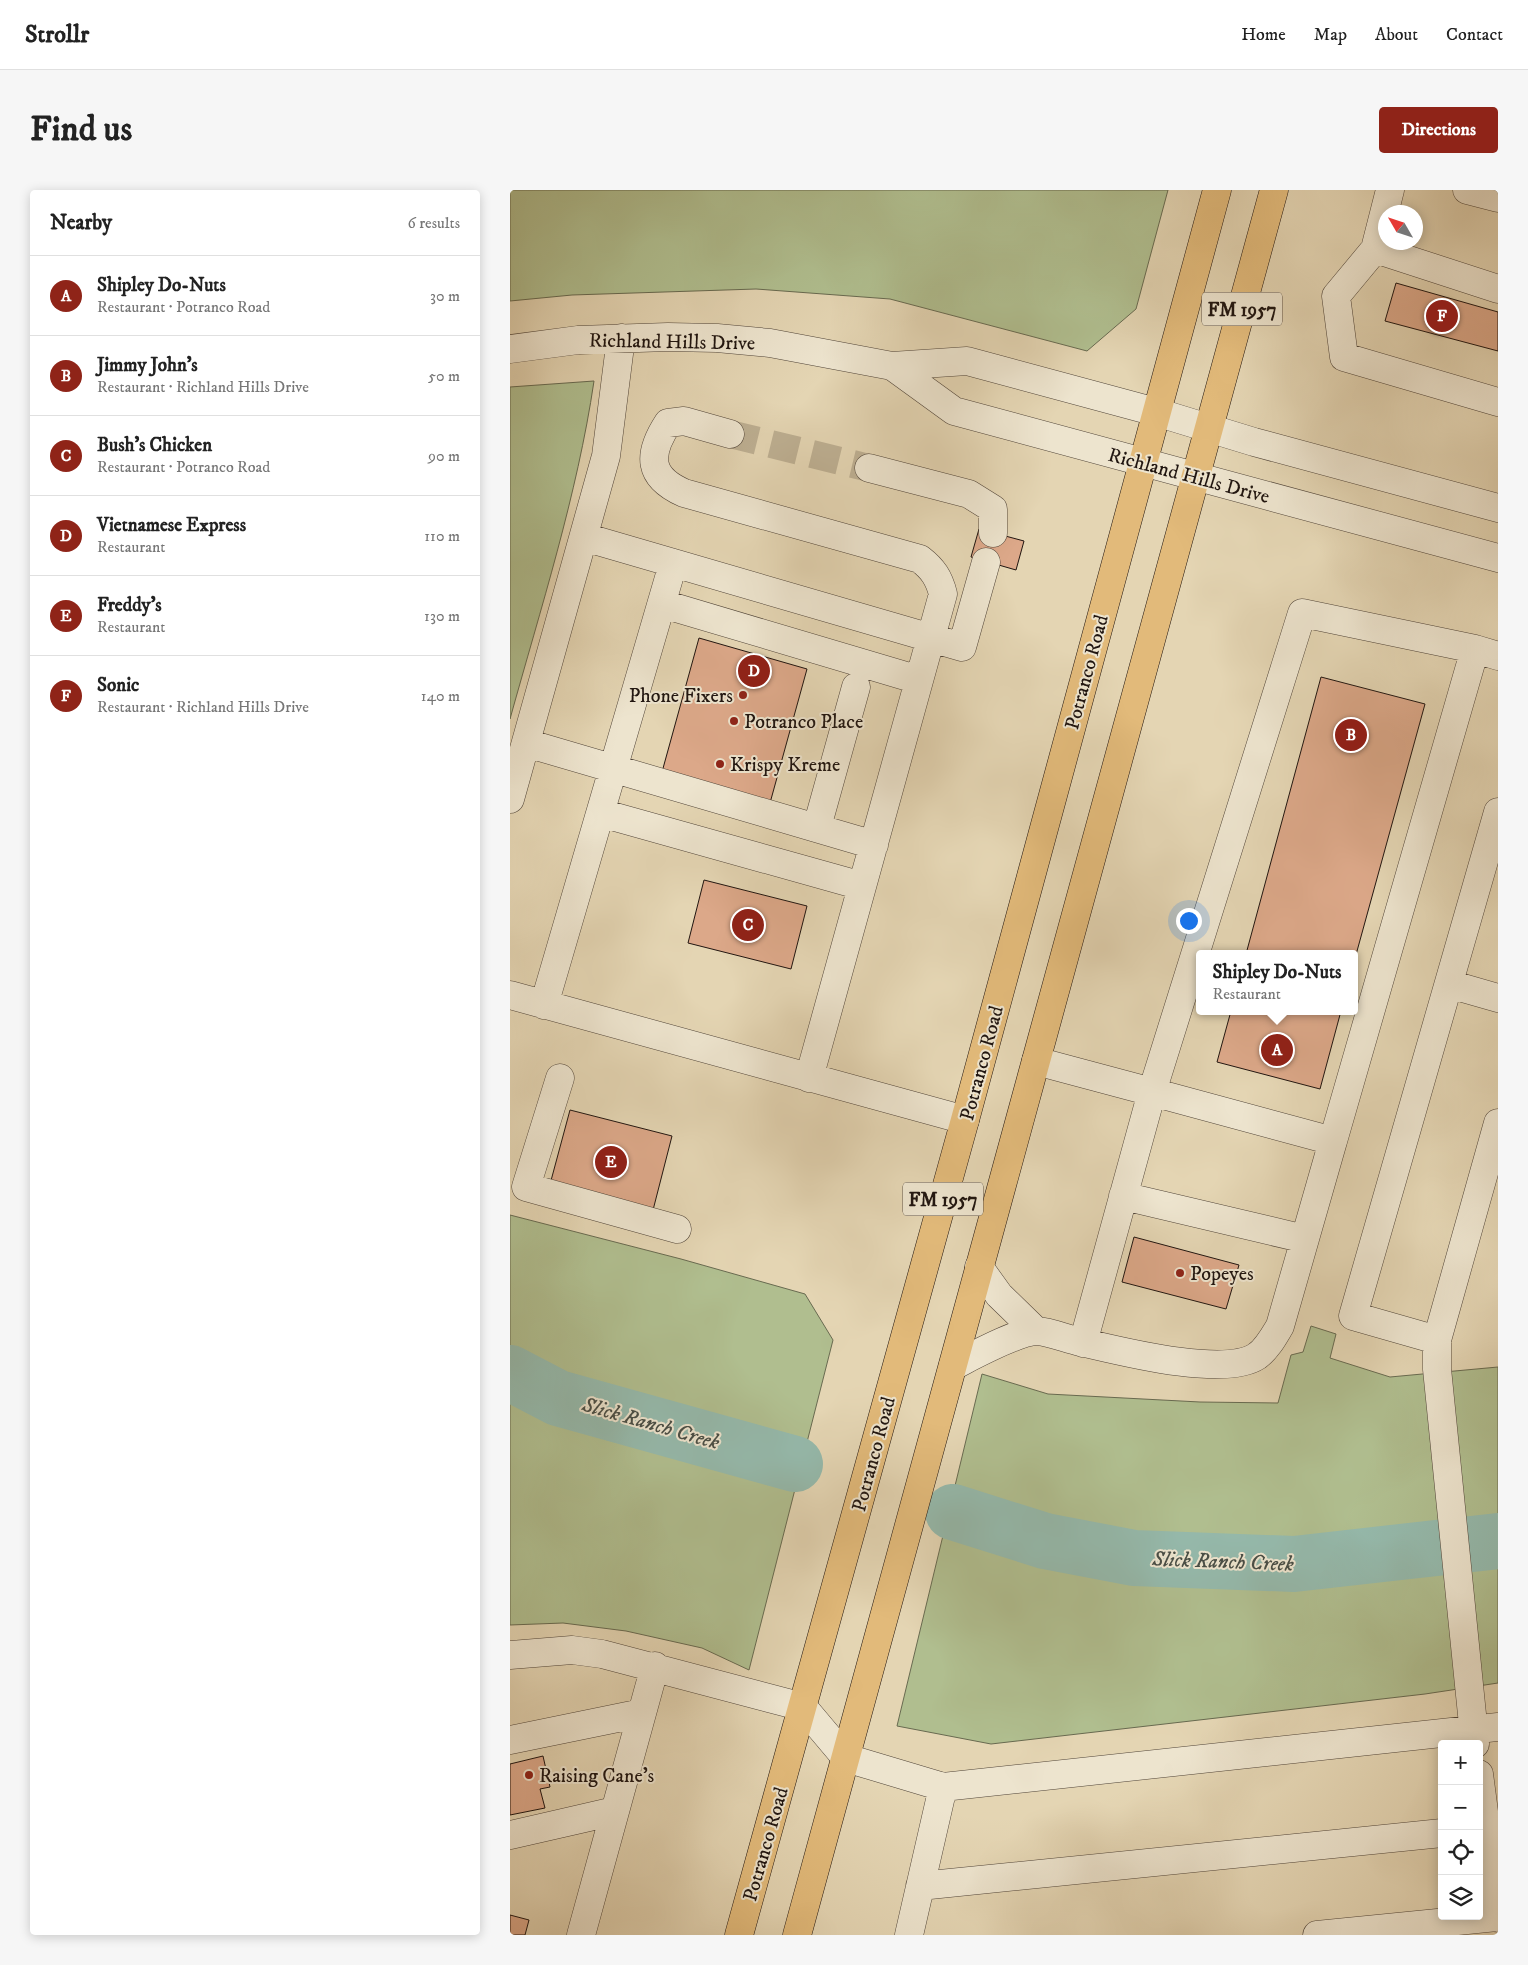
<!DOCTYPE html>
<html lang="en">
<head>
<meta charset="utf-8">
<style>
  :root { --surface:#fff; --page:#f6f6f6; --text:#222; --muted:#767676; --line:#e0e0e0; --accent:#8f2418 }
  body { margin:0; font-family:"IM FELL DW Pica",serif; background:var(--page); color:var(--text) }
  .controls { position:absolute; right:15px; bottom:15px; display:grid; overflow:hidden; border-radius:5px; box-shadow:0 2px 12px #0003 }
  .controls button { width:45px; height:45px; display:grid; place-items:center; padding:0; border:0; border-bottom:1px solid var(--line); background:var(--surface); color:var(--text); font:25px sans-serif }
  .compass { position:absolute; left:868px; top:15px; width:45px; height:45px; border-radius:50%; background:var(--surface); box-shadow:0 2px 12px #0003; rotate:309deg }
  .you { position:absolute; left:678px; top:730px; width:18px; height:18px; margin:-12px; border:4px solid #fff; border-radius:50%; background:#1a73e8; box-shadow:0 0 0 8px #1a73e833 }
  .badge { display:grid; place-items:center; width:32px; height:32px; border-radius:50%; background:var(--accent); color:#fff; font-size:16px; font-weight:700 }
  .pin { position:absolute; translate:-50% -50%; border:2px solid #fff; box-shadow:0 1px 5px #0006 }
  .popup { position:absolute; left:686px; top:760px; width:162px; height:65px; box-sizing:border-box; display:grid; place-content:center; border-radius:5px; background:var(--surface); filter:drop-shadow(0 1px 4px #0005); font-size:16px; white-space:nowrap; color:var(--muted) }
  .popup b { font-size:19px; color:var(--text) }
  .popup::after { content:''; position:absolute; left:50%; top:100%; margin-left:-10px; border:10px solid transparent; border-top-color:var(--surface) }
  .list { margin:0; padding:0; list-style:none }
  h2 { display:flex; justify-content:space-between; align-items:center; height:65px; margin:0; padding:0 20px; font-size:21px }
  h2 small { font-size:16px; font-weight:400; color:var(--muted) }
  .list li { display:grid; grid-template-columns:32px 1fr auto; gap:15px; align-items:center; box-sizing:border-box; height:80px; padding:0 20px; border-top:1px solid var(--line) }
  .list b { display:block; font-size:19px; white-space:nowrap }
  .list p { margin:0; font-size:16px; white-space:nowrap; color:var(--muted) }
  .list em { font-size:16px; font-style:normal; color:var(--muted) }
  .icon { flex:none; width:28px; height:28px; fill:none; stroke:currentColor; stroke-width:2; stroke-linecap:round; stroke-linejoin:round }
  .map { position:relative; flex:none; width:988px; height:1745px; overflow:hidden; border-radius:5px }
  header { display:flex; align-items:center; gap:30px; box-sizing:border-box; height:70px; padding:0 25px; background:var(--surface); border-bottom:1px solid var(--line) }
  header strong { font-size:24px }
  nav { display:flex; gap:28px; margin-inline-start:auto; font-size:18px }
  .intro { display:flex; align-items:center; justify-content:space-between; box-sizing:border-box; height:120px; padding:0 30px }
  h1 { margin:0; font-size:35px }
  .button { padding:12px 22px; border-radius:5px; background:var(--accent); color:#fff; font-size:18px; font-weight:700 }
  main { display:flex; gap:30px; padding:0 30px }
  aside { flex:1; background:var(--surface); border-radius:5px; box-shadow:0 2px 12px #0003 }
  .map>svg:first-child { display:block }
  .green { fill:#b0be8f; stroke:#686a50 }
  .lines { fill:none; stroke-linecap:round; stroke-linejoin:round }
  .river { stroke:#95b9ab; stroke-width:56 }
  .building { fill:#dca889; stroke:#201510 }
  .minor-tunnel { stroke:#bdaf92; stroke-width:28; stroke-dasharray:28 14; stroke-linecap:butt }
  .minor-casing { stroke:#514539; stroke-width:29 }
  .major-casing { stroke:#201510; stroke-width:29 }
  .minor { stroke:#ede4ce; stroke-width:28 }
  .major { stroke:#e2ba7a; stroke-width:28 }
  .poi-dot { fill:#8f2418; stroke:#ede4ce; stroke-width:2 }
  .labels { text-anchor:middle; stroke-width:4; stroke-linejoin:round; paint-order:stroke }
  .shield { fill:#ede4ce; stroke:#5e5349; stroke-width:1 }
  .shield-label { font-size:19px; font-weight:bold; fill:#201510 }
  .street-label { font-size:20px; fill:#201510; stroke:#ede4ce }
  .poi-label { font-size:20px; fill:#201510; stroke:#ede4ce; text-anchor:start }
  .water-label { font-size:21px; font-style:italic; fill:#494e46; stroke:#ede4ce }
</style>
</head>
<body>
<header>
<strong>Strollr</strong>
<nav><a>Home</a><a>Map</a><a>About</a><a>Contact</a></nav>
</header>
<div class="intro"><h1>Find us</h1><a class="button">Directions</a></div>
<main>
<aside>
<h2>Nearby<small>6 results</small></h2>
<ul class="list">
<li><span class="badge">A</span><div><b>Shipley Do-Nuts</b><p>Restaurant · Potranco Road</p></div><em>30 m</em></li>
<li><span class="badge">B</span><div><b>Jimmy John's</b><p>Restaurant · Richland Hills Drive</p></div><em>50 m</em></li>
<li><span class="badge">C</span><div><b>Bush's Chicken</b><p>Restaurant · Potranco Road</p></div><em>90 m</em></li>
<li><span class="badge">D</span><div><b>Vietnamese Express</b><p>Restaurant</p></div><em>110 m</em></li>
<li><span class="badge">E</span><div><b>Freddy's</b><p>Restaurant</p></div><em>130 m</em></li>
<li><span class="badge">F</span><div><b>Sonic</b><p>Restaurant · Richland Hills Drive</p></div><em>140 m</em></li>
</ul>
</aside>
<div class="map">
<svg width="988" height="1745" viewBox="0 0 988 1745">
  <rect width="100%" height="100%" fill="#e4d5b3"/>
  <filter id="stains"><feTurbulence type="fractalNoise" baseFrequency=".004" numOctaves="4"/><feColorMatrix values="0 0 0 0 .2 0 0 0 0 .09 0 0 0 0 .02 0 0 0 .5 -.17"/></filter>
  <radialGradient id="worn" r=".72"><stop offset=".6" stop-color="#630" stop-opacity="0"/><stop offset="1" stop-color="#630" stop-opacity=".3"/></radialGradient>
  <path class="green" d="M0,0H658L626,119L577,161L380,109L246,99L62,105L0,111Z
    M84,191C67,306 31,417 0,529V197Z
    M0,1025L171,1069L295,1104L323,1150L239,1480L192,1458L116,1441L53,1433L0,1435Z
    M801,1136L826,1144L820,1168L880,1187L988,1177V1493L915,1504L481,1554L387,1536L472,1184L538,1204L690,1212L768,1213L781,1165L793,1162Z"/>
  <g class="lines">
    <path class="river" d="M0,1183L48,1208L285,1274
      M443,1322L535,1351L624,1368L784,1374L988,1351"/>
  </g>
  <path class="building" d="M886,93L988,122V161L875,131Z
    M469,339L514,351L506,380L461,367Z
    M189,448L297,479L260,613L152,582Z
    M811,487L915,514L844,772V764H736Z
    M194,690L297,716L281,779L178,753Z
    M721,821H831L810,899L707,872Z
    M60,920L162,946L142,1024L39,998Z
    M624,1047L729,1075L716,1119L612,1092Z
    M33,1566L40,1597L30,1599L35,1618L0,1625V1574Z
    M0,1725L19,1730L15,1745H0Z"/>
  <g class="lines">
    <path class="minor-tunnel" d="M220,244L359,278"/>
    <defs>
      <path id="minor" d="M880,0L865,59L988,99
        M957,0L988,8
        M865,59L826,106L834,167L988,212
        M0,159L68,150L158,147L207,148L260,153L382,176L457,171L646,222L744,252L988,318
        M382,176L444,221L988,368
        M220,244L174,231L158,233C137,265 138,287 174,303L410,369C423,379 429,388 433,404L299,888
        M359,278L459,304L483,319V343
        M74,347L452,457L476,372
        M153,414L409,490
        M965,459L823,951L642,902L792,423L965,459L988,466
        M16,553L364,655
        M0,609L96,266L111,148
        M91,623L352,696
        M307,637L346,497
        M939,794L988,808
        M0,805L455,930
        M34,815L163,374
        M526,871L642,902L573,1153
        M50,888L16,997L167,1039
        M613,1006L795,1049
        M469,1077L489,1105L526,1141
        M927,1150L843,1126L988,622
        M443,1176C461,1167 508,1141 527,1141C541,1142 557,1149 571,1152C610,1161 714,1188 747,1166C757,1159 764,1146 770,1136L823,951
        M0,1465L62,1460L92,1464L293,1517L336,1568L433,1597L988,1537
        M0,1550L132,1523
        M965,1554L927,1179V1150L988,933
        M969,1584L988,1728
        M0,1645L105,1621
        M410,1696L932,1643
        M71,1745L145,1476
        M399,1745L433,1597
        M807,1745L988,1727"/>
      <path id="major" d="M229,1745L455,930L707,0
        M287,1745L764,0"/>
    </defs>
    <use href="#minor" class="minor-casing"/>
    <use href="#major" class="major-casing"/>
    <use href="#minor" class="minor"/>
    <use href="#major" class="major"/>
  </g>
  <g class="poi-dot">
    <circle cx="233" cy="505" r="5"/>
    <circle cx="224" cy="531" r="5"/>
    <circle cx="210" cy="574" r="5"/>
    <circle cx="670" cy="1083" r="5"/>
    <circle cx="19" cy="1585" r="5"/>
  </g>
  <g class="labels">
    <g class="shield">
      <rect x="692" y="102.5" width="80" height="33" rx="4"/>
      <rect x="393" y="992.5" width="80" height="33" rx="4"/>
    </g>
    <g class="shield-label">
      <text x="732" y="126">FM 1957</text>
      <text x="433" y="1016">FM 1957</text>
    </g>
    <g class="street-label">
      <text transform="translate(162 151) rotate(1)" y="7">Richland Hills Drive</text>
      <text transform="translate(679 285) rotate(15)" y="7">Richland Hills Drive</text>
      <text transform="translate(576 482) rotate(-75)" y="7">Potranco Road</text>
      <text transform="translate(471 873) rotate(-75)" y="7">Potranco Road</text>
      <text transform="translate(363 1264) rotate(-75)" y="7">Potranco Road</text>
      <text transform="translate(255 1654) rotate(-74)" y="7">Potranco Road</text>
    </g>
    <g class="poi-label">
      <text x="223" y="512" text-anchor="end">Phone Fixers</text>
      <text x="234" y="538">Potranco Place</text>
      <text x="220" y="581">Krispy Kreme</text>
      <text x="680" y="1090">Popeyes</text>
      <text x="29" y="1592">Raising Cane's</text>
    </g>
    <g class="water-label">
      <text transform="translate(141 1233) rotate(16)" y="7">Slick Ranch Creek</text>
      <text transform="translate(713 1371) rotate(2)" y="7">Slick Ranch Creek</text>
    </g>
  </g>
  <rect width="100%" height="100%" filter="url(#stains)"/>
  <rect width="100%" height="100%" fill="url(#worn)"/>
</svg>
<div class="controls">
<button>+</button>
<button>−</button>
<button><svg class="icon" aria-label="locate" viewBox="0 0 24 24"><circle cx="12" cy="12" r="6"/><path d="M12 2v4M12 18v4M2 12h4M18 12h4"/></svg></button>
<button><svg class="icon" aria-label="layers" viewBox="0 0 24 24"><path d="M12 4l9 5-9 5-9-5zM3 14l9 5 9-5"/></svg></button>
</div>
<svg class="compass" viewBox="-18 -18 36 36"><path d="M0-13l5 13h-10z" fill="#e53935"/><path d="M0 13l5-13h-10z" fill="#767676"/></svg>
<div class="you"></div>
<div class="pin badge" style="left:767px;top:860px">A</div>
<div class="popup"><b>Shipley Do-Nuts</b>Restaurant</div>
<div class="pin badge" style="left:841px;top:545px">B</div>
<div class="pin badge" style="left:238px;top:735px">C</div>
<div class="pin badge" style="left:244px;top:481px">D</div>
<div class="pin badge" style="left:101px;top:972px">E</div>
<div class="pin badge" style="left:932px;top:126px">F</div>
</div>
</main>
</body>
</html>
